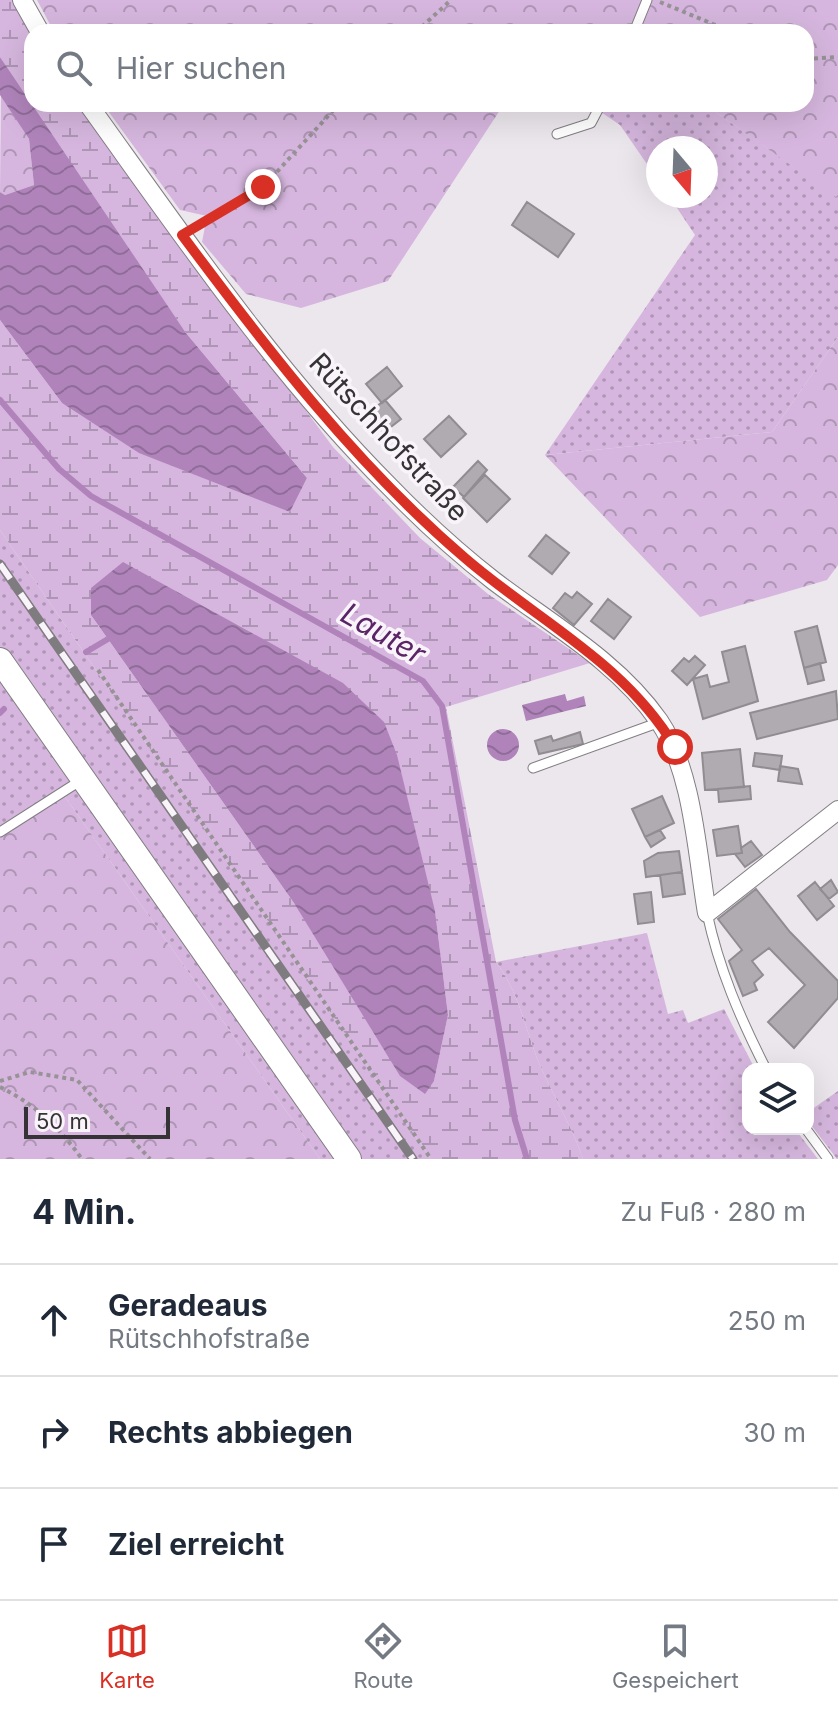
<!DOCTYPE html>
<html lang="de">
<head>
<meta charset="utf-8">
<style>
  :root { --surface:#fff; --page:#f2f2f3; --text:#1f2937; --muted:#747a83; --line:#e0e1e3; --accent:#d93025 }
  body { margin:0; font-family:Inter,sans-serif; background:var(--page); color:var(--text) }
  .controls { position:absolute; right:24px; bottom:24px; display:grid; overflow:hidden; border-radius:16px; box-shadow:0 8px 32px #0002 }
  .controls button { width:72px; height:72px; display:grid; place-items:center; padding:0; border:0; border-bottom:2px solid var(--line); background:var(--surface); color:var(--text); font:40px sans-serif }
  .compass { position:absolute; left:646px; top:136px; width:72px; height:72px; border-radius:50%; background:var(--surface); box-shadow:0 8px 32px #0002; rotate:161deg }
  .scale { position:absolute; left:24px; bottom:20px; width:146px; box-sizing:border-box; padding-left:8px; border:4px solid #353335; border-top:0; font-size:22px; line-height:28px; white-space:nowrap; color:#353335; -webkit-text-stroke:6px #f9f4fa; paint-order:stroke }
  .stop { position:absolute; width:24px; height:24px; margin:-18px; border:6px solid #d93025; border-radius:50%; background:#fff }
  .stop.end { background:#d93025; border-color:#fff; box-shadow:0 2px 8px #0008 }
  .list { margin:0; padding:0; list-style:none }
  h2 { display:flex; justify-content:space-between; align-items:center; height:104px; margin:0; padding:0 32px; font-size:34px }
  h2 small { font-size:26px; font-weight:400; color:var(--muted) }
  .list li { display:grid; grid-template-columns:52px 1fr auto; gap:24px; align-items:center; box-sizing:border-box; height:112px; padding:0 32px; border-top:2px solid var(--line) }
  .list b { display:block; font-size:30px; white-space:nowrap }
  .list p { margin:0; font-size:26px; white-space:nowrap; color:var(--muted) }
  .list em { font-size:26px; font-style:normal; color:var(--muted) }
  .icon { flex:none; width:44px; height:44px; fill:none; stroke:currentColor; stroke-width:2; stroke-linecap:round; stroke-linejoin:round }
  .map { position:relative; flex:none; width:838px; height:1159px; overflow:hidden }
  .search { position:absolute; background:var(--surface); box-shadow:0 8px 32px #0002; left:24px; right:24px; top:24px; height:88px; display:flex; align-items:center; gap:20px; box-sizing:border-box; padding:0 28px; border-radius:24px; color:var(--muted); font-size:30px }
  .sheet { height:440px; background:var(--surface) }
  nav { display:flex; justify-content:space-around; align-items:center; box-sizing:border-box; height:112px; border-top:2px solid var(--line); background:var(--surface); font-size:22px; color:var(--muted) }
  nav a { display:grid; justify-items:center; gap:4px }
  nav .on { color:var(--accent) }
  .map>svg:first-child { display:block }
  .grass { fill:url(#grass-dots) }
  .forest { fill:url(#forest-crowns) }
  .wetland { fill:url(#wetland-marsh); fill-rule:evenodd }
  .water { fill:url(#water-waves) }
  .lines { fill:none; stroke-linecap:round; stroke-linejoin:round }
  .stream { stroke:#b084bb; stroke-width:6 }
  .building { fill:#afabb0; stroke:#908c91; stroke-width:2 }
  .lane-casing { stroke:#827e83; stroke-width:11 }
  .street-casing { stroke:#827e83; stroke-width:20 }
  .secondary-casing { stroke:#827e83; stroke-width:26 }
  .path { stroke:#969296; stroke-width:4; stroke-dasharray:4 4; stroke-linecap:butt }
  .lane { stroke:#fff; stroke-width:9 }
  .street { stroke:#fff; stroke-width:18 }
  .secondary { stroke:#fff; stroke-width:24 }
  .rail-casing { stroke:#7f7c7f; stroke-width:9 }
  .rail { stroke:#f9f4fa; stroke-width:6; stroke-dasharray:18; stroke-linecap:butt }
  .route { stroke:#d93025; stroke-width:10 }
  .labels { text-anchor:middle; stroke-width:7; stroke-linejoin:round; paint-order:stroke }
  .street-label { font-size:28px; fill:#353335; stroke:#f9f4fa }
  .water-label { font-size:30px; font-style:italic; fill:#5a2467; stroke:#f9f4fa }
</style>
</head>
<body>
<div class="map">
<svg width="838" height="1159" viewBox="0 0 838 1159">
  <defs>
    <pattern id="grass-dots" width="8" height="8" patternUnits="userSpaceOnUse" patternTransform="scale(2)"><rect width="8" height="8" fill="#d6b6de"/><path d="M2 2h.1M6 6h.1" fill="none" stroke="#ae95b5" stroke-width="1.8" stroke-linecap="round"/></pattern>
    <pattern id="forest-crowns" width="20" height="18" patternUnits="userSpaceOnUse" patternTransform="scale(2)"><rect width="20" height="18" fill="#d6b6de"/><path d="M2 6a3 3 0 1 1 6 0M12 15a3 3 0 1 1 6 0" fill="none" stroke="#ae95b5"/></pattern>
    <pattern id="wetland-marsh" width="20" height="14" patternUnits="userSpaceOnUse" patternTransform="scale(2)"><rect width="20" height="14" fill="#d6b6de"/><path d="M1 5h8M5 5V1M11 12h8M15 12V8" fill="none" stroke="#ae95b5"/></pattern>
    <pattern id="water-waves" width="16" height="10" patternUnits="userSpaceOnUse" patternTransform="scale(2)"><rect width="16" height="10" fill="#b084bb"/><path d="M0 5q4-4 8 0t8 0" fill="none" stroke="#906d99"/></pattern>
  </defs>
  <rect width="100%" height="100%" fill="#ece7ed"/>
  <path class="grass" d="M589,104H704L836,196L838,194V337L772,432L545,455L695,235L669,196H706V148H658V180L620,125Z
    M0,530L431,1159H320L63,794L0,835Z
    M647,933L668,1014L683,1010L688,1023L724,1009L755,1069H748V1129H795L818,1159H583C571,1123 551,1093 537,1058C524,1024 518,991 496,962Z
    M838,1091V1159H837L808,1121V1112Z"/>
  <path class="forest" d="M37,0H838V194L836,197L704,104H806V32H54Z
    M1,95L29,139L34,185L5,195L0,192Z
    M103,104H504L388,281L301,308L246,294L202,242L207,216L180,210Z
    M838,337V565L827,580L700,617L545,455L772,432Z
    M63,794L320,1159H0V835Z"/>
  <path class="wetland" d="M0,0H12L32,37V104H78L333,447L420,538L488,594L590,663L446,707L496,962C518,991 524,1024 537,1058C551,1093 571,1123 583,1159H431L0,530V320L62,403L290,512L307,478L186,333L44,127L0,57ZM91,615L435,911L448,1015L434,1081L294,903Z"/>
  <path class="water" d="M0,57L186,333L307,478L290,512L139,453L62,403L0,320V192L5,195L34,185L29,139L0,95Z
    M123,562L343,683L384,722L397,755L435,911L448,1015L434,1081L425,1094L400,1076L294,903L91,615V588Z
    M565,694L567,701L584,696L586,706L526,721L522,705Z
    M487 745a16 16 0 1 1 32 0a16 16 0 1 1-32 0Z"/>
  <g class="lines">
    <path class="stream" d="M0,400L59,469L91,496L423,681L442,706L515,1120L527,1159
      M86,652L108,639
      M0,713L4,709"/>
  </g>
  <path class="building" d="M527,202L574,234L558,257L512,225Z
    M387,367L402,386L382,403L366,384Z
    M385,400L401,419L383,433L367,414Z
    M449,416L466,434L441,457L424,439Z
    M478,461L487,470L464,497L453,487Z
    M485,475L510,499L487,522L463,498Z
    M546,535L569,553L552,574L529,556Z
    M577,592L592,604L574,625L553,608L565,593L572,598Z
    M608,599L631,617L614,639L591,621Z
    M817,626L826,662L804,668L795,632Z
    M745,646L758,701L703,719L693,679L707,675L710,687L729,682L722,652Z
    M695,656L705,665L687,685L672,671L684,658L689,662Z
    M820,663L824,680L808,684L804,668Z
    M836,691L838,719L757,739L750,713Z
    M580,732L583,744L539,754L535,741L551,736L553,741Z
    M740,749L744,787L705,790L702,753Z
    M755,753L782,756L780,770L753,766Z
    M780,766L798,769L802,784L778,781Z
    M750,786L751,799L719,802L718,789Z
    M662,796L674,823L645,837L632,809Z
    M738,826L742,853L717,856L713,830Z
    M660,830L665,838L651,847L645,837Z
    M751,841L762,855L745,867L735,854L742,853L741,848Z
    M679,851L682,872L646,877L644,861L658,853Z
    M682,872L685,894L663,897L660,875Z
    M831,880L838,892L829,899L820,889Z
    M815,882L834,906L817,920L798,896Z
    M756,889L790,932L838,981V998L794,1048L768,1022L805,985L769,948L752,961L763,975L754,983L757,990L743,996L729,961L742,950L718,919Z
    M651,892L654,922L638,924L634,894Z"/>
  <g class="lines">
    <defs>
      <path id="lane" d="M634,32L647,0
        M557,134L591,123L601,104
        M533,768L660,722
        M0,832L83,779
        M707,913C719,969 740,1018 766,1069
        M806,1129L828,1159"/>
      <path id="street" d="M22,0L40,32
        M88,104C183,236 276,373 391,488C423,521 458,553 494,581C551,624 618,662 659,721C693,771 697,854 707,913L838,810"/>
      <path id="secondary" d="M0,660L349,1159"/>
    </defs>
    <use href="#lane" class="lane-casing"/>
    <use href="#street" class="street-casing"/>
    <use href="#secondary" class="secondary-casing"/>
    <path class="path" d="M660,2L732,32
      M416,32L451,0
      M806,59L838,57
      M198,225L263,187L339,104
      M98,670L431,1159
      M0,1081L30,1072L77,1080L150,1159
      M0,1087C36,1105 58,1126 82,1159"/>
    <use href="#lane" class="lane"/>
    <use href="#street" class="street"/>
    <use href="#secondary" class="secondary"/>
    <defs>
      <path id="rail" d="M0,564L413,1159"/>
    </defs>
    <use href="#rail" class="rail-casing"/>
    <use href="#rail" class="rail"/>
  </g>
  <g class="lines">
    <path class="route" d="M263,187L182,235C267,349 356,465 465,558C538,621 624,662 675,747"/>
  </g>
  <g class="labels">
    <g class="street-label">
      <text transform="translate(389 437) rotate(47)" y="10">Rütschhofstraße</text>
    </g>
    <g class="water-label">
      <text transform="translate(383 634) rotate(30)" y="10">Lauter</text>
    </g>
  </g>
</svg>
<div class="controls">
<button><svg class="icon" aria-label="layers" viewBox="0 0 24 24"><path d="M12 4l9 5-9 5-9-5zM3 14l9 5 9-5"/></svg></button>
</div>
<svg class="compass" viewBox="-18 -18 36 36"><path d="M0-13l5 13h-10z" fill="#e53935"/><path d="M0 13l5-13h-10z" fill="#747a83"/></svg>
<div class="scale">50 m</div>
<div class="stop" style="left:675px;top:747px"></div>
<div class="stop end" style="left:263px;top:187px"></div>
<div class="search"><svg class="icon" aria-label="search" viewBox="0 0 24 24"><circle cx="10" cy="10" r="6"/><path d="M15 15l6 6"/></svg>Hier suchen</div>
</div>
<section class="sheet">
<h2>4 Min.<small>Zu Fuß · 280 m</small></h2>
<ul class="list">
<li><svg class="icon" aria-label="ahead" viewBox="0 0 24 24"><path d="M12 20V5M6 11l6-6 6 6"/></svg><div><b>Geradeaus</b><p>Rütschhofstraße</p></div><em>250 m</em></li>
<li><svg class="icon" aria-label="right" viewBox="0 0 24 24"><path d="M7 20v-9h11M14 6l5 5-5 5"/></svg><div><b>Rechts abbiegen</b></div><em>30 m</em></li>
<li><svg class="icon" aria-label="arrive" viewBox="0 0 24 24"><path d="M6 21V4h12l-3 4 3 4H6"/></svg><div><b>Ziel erreicht</b></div></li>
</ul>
</section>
<nav>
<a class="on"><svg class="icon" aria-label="map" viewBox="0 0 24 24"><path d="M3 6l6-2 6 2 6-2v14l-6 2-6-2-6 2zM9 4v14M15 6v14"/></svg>Karte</a>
<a><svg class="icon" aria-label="directions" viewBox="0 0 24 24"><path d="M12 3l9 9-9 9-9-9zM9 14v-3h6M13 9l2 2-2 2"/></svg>Route</a>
<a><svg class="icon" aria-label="saved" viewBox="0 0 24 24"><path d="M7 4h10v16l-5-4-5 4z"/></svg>Gespeichert</a>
</nav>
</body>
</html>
